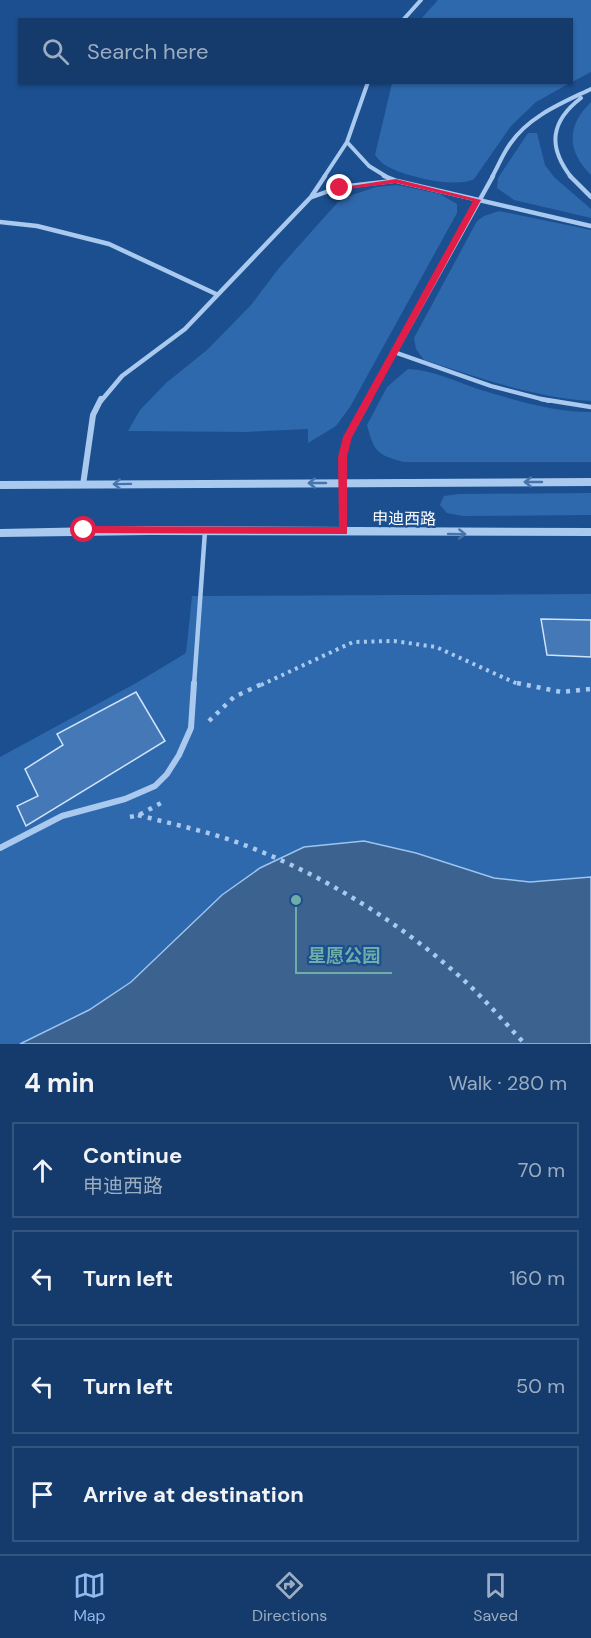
<!DOCTYPE html>
<html lang="en">
<head>
<meta charset="utf-8">
<style>
  :root { --surface:#143b6b; --page:#214673; --text:#f1f3f6; --muted:#9dadc1; --line:#33557e; --accent:#90b9f0 }
  body { margin:0; font-family:"DM Sans","Noto Sans SC",sans-serif; background:var(--page); color:var(--text) }
  .stop { position:absolute; width:18px; height:18px; margin:-14px; border:4px solid #e11d48; border-radius:50%; background:#fff }
  .stop.end { background:#e11d48; border-color:#fff; box-shadow:0 2px 6px #0008 }
  .list { margin:0; padding:0; list-style:none }
  h2 { display:flex; justify-content:space-between; align-items:center; height:78px; margin:0; padding:0 24px; font-size:26px }
  h2 small { font-size:20px; font-weight:400; color:var(--muted) }
  .list li { display:grid; grid-template-columns:39px 1fr auto; gap:18px; align-items:center; box-sizing:border-box; height:96px; margin:0 12px 12px; padding:0 12px; border:2px solid var(--line); border-radius:0px }
  .list b { display:block; font-size:22px; white-space:nowrap }
  .list p { margin:0; font-size:20px; white-space:nowrap; color:var(--muted) }
  .list em { font-size:20px; font-style:normal; color:var(--muted) }
  .icon { flex:none; width:33px; height:33px; fill:none; stroke:currentColor; stroke-width:2; stroke-linecap:round; stroke-linejoin:round }
  .map { position:relative; flex:none; width:591px; height:1044px; overflow:hidden }
  .search { position:absolute; background:var(--surface); box-shadow:0 2px 4px #0004; left:18px; right:18px; top:18px; height:66px; display:flex; align-items:center; gap:15px; box-sizing:border-box; padding:0 21px; border-radius:0px; color:var(--muted); font-size:22px }
  .sheet { height:510px; background:var(--surface) }
  nav { display:flex; justify-content:space-around; align-items:center; box-sizing:border-box; height:84px; border-top:2px solid var(--line); background:var(--surface); font-size:16px; color:var(--muted) }
  nav a { display:grid; justify-items:center; gap:3px }
  nav .on { color:var(--accent) }
  .map>svg:first-child { display:block }
  .green { fill:#2e69ad }
  .water { fill:#3c6290; stroke:#9cc4f0; stroke-width:1.5 }
  .building { fill:#4478b7; stroke:#cfe3fa; stroke-width:1.5 }
  .lines { fill:none; stroke-linecap:round; stroke-linejoin:round }
  .path-far1 { stroke:#a9c9ee; stroke-width:4; stroke-dasharray:3 4.5; stroke-linecap:butt }
  .path { stroke:#a9c9ee; stroke-width:4.5; stroke-dasharray:4 6; stroke-linecap:butt }
  .service-far2 { stroke:#a9c9ee; stroke-width:4 }
  .service-far1 { stroke:#a9c9ee; stroke-width:4.5 }
  .service { stroke:#a9c9ee; stroke-width:6 }
  .minor-far2 { stroke:#a9c9ee; stroke-width:4 }
  .minor-far1 { stroke:#a9c9ee; stroke-width:4.5 }
  .minor { stroke:#a9c9ee; stroke-width:6 }
  .tertiary { fill:#a9c9ee; fill-rule:evenodd }
  .oneway { stroke:#4674ac }
  .route { fill:#e11d48 }
  .labels { text-anchor:middle; stroke-width:4.5; stroke-linejoin:round; paint-order:stroke }
  .street-label { font-size:16px; fill:#fff; stroke:#1b4f8f }
  .leader { fill:none; stroke:#6fada8; stroke-width:2 }
  .callout-dot { fill:#6fada8; stroke:#1b4f8f; stroke-width:2 }
  .callout-label { font-size:18px; text-anchor:middle; font-weight:bold; fill:#6fada8; stroke:#1b4f8f; stroke-width:4.5; stroke-linejoin:round; paint-order:stroke }
</style>
</head>
<body>
<div class="map">
<svg width="591" height="1044" viewBox="0 0 591 1044">
  <rect width="100%" height="100%" fill="#1b4f8f"/>
  <path class="green" d="M438,0H591V72L572,82V20L421,19Z
    M392,83V82L570,83L536,102L511,126L474,179C456,189 402,176 385,165C382,163 378,159 375,155Z
    M591,102V175C567,151 566,126 591,102Z
    M528,133H537L545,165L554,177L591,209V218L514,200L497,188L498,178Z
    M397,185L440,194L457,204V213L350,407L336,426L308,443V429L246,432L128,431L140,410L166,383L207,350L251,305L279,268L338,202L352,195L376,187Z
    M499,211L591,230V401C531,397 481,378 424,360L416,349L414,338L477,221L484,216Z
    M408,369C433,370 455,381 478,389C514,400 553,412 591,412V462H404C377,455 374,452 367,425L387,387Z
    M591,493V515L463,516L447,513L440,505L444,496L459,494Z
    M591,594V1044H0V757L138,682L186,653L192,596Z"/>
  <path class="water" d="M364,841L416,853L494,878L530,882L591,877V1044H20L89,1010L131,982L222,895L260,868L304,847Z"/>
  <path class="building" d="M541,619L591,620V657L547,655Z
    M136,692L165,741L26,826L17,806L38,796L25,769L63,745L57,734Z"/>
  <g class="lines">
    <path class="path-far1" d="M261,685L353,642L394,641L436,647L520,685"/>
    <path class="path" d="M517,683L561,692L591,689
      M209,721L234,697L264,683
      M138,815C172,824 206,831 239,843C323,874 403,924 468,984C488,1003 506,1024 525,1044
      M130,817L139,815L161,803"/>
    <path class="service-far2" d="M394,352L491,386L549,401"/>
    <path class="service-far1" d="M541,399L591,407
      M194,685L205,531"/>
    <path class="service" d="M0,848L62,816L125,799L155,786L167,774L179,755L191,728L194,683"/>
    <path class="minor-far2" d="M403,20L421,0
      M347,142L369,166L387,177
      M324,177L347,142L368,82
      M492,177C498,166 503,154 510,144C529,116 562,103 591,89
      M571,177C547,146 551,121 581,98"/>
    <path class="minor-far1" d="M384,176L397,181L591,226
      M570,176L591,197
      M312,197L340,187L393,181
      M0,222L37,226L109,244L216,294
      M101,401L122,376L185,329L311,197L325,176
      M368,401L493,176"/>
    <path class="minor" d="M83,485L93,415L101,399
      M344,532L342,457L348,437L369,399"/>
    <path class="tertiary" d="M591,478V486L0,489V481Z
      M148,526L591,528V536L148,535L0,537V529Z"/>
  </g>
  <defs><path id="oneway-shaft" d="M-6 0H5M1.5-3L5.5 0L1.5 3" fill="none" stroke-width="1.6" stroke-linecap="round" stroke-linejoin="round" transform="scale(1.5)"/></defs>
  <g class="oneway">
    <use href="#oneway-shaft" transform="translate(533 482) rotate(180)"/>
    <use href="#oneway-shaft" transform="translate(317 483) rotate(180)"/>
    <use href="#oneway-shaft" transform="translate(122 484) rotate(179)"/>
    <use href="#oneway-shaft" transform="translate(457 534) rotate(1)"/>
  </g>
  <path class="route" d="M396,179L481,200L352,437L347,457V534L80,533L79,530L84,526L339,527L338,457L343,437L473,201L396,183L340,190L337,188Z"/>
  <g class="labels">
    <g class="street-label">
      <text transform="translate(404 518) rotate(1)" y="6">申迪西路</text>
    </g>
  </g>
  <path class="leader" d="M296 900L296 973H392"/>
  <circle class="callout-dot" cx="296" cy="900" r="6"/>
  <g class="callout-label">
    <text x="344" y="962">星愿公园</text>
  </g>
</svg>
<div class="stop" style="left:84px;top:530px"></div>
<div class="stop end" style="left:340px;top:188px"></div>
<div class="search"><svg class="icon" aria-label="search" viewBox="0 0 24 24"><circle cx="10" cy="10" r="6"/><path d="M15 15l6 6"/></svg>Search here</div>
</div>
<section class="sheet">
<h2>4 min<small>Walk · 280 m</small></h2>
<ul class="list">
<li><svg class="icon" aria-label="ahead" viewBox="0 0 24 24"><path d="M12 20V5M6 11l6-6 6 6"/></svg><div><b>Continue</b><p>申迪西路</p></div><em>70 m</em></li>
<li><svg class="icon" aria-label="left" viewBox="0 0 24 24"><path d="M17 20v-9H6M10 6l-5 5 5 5"/></svg><div><b>Turn left</b></div><em>160 m</em></li>
<li><svg class="icon" aria-label="left" viewBox="0 0 24 24"><path d="M17 20v-9H6M10 6l-5 5 5 5"/></svg><div><b>Turn left</b></div><em>50 m</em></li>
<li><svg class="icon" aria-label="arrive" viewBox="0 0 24 24"><path d="M6 21V4h12l-3 4 3 4H6"/></svg><div><b>Arrive at destination</b></div></li>
</ul>
</section>
<nav>
<a class="on"><svg class="icon" aria-label="map" viewBox="0 0 24 24"><path d="M3 6l6-2 6 2 6-2v14l-6 2-6-2-6 2zM9 4v14M15 6v14"/></svg>Map</a>
<a><svg class="icon" aria-label="directions" viewBox="0 0 24 24"><path d="M12 3l9 9-9 9-9-9zM9 14v-3h6M13 9l2 2-2 2"/></svg>Directions</a>
<a><svg class="icon" aria-label="saved" viewBox="0 0 24 24"><path d="M7 4h10v16l-5-4-5 4z"/></svg>Saved</a>
</nav>
</body>
</html>
